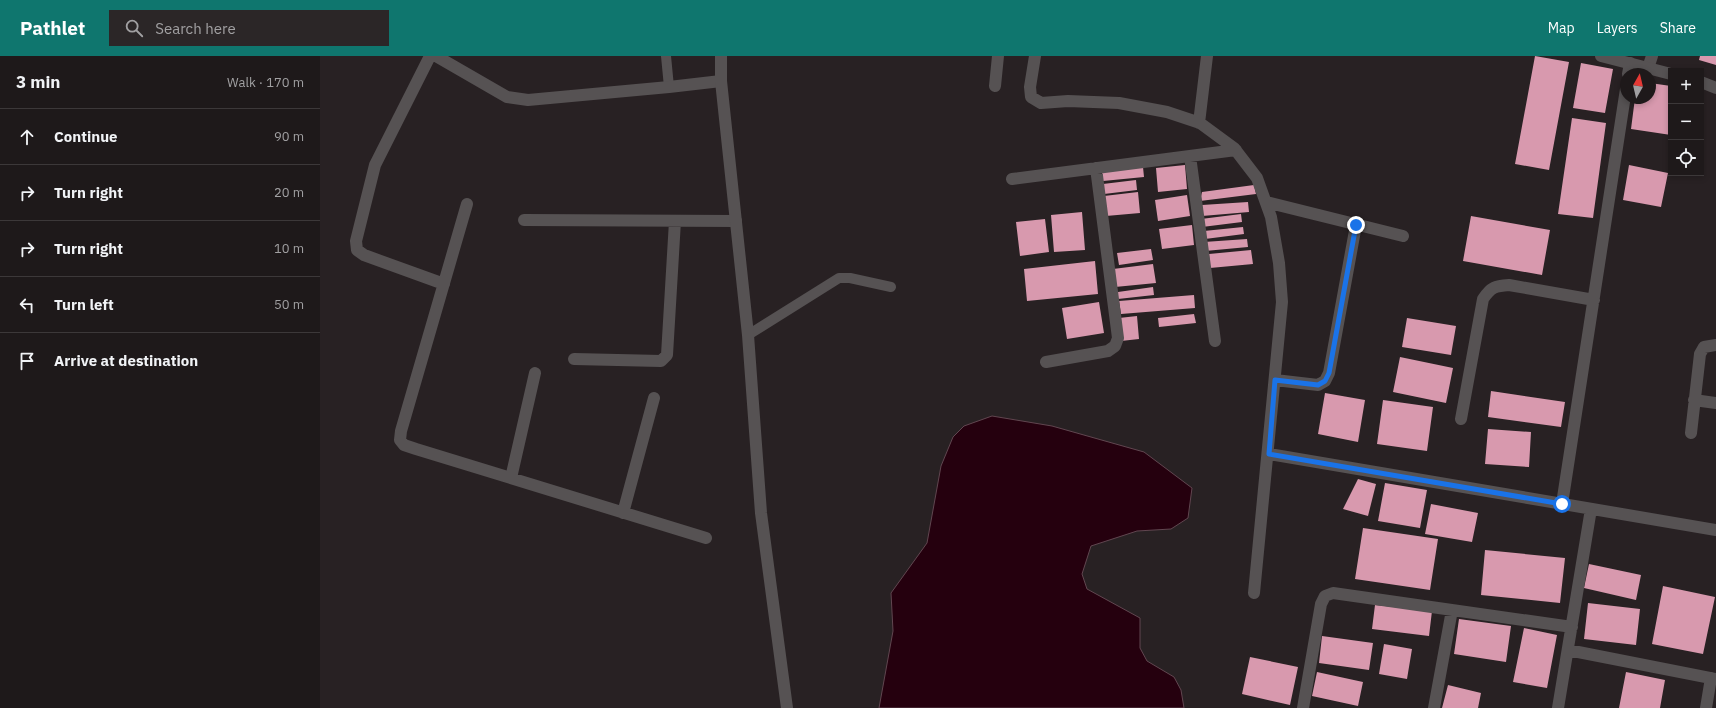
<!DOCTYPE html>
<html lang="en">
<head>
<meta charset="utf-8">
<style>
  :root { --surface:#1e191a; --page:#2b2627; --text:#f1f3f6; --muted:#a1a0a2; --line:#3c3839; --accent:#0f766e }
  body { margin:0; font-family:"IBM Plex Sans",sans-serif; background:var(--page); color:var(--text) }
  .controls { position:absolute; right:12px; top:12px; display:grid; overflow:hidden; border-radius:0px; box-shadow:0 2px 6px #0003 }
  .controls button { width:36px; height:36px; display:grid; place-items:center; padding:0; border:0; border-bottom:1px solid var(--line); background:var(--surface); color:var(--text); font:20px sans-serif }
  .compass { position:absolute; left:1300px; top:12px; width:36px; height:36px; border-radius:50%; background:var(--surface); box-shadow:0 2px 6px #0003; rotate:8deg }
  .stop { position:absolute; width:12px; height:12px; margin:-9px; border:3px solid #1a73e8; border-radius:50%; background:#fff }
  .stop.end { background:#1a73e8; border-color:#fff; box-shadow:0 1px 4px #0008 }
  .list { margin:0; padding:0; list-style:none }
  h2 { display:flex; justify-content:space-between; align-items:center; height:52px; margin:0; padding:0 16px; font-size:17px }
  h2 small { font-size:13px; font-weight:400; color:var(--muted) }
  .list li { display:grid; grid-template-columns:26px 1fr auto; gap:12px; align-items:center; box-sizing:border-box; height:56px; padding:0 16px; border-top:1px solid var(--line) }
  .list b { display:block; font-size:15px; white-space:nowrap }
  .list em { font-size:13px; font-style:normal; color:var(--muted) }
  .icon { flex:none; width:22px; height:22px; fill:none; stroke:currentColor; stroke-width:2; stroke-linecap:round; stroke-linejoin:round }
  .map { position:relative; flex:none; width:1396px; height:652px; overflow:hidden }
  header { display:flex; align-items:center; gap:24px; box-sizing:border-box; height:56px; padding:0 20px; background:var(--accent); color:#fff }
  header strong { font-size:19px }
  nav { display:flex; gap:22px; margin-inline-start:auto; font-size:14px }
  .search { width:280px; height:36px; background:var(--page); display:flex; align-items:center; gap:10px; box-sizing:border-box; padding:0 14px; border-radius:0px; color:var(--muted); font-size:15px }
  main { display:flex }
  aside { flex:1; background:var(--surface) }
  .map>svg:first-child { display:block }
  .water { fill:#25000e; stroke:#614650 }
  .building { fill:#d899ae }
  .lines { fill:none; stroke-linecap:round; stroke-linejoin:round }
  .service { stroke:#565253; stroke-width:10 }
  .minor { stroke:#565253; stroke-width:12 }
  .tertiary { stroke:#565253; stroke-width:12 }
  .route { stroke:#1a73e8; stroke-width:5 }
</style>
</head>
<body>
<header>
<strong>Pathlet</strong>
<div class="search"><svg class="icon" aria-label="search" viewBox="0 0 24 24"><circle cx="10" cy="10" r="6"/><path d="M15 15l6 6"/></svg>Search here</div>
<nav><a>Map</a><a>Layers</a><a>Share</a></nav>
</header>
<main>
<aside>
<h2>3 min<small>Walk · 170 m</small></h2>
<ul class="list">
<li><svg class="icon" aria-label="ahead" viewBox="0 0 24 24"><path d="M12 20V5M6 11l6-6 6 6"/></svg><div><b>Continue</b></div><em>90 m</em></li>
<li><svg class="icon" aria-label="right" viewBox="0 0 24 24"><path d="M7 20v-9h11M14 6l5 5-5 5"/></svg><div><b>Turn right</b></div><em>20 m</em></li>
<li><svg class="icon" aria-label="right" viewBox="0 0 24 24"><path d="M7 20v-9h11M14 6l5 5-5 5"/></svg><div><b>Turn right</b></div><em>10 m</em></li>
<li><svg class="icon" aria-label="left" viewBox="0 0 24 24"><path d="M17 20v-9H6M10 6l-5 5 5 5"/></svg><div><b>Turn left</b></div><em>50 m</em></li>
<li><svg class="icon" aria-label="arrive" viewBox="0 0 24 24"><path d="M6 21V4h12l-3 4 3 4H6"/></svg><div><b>Arrive at destination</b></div></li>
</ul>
</aside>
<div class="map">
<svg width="1396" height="652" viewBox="0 0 1396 652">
  <rect width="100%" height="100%" fill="#282123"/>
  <path class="water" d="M672,360L732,370L824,396L872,432L868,462L851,473L817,475L771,490L762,518L767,533L820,562V592L827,605L854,621L861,634L864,652H559L573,575L571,537L607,487L621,410L633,381L644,370Z"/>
  <path class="building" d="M1215,0L1249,6L1229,114L1195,108Z
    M1380,0H1396V9L1379,4Z
    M1261,7L1293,13L1285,57L1253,52Z
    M1330,27L1351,30V79L1311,73L1315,42H1330Z
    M1252,62L1286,67L1273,162L1238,158Z
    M865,109L867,133L838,136L836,112Z
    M1309,109L1348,117L1341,151L1303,144Z
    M823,111L824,121L783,125L782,115Z
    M816,124L817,134L784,138L783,128Z
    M934,129L936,138L880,145L882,136Z
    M818,136L820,157L786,160L784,140Z
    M867,139L870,160L838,165L835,144Z
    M928,146L929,156L882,160V149Z
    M762,156L765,194L734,196L731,159Z
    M921,158L922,166L882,171L881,163Z
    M1151,160L1230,174L1222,219L1143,205Z
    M725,163L729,196L700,200L696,166Z
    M872,169L874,189L842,193L839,173Z
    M923,171L924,178L885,183L884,175Z
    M927,183L928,191L885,195L884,186Z
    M831,193L833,204L799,209L797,197Z
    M931,194L933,208L890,212L889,198Z
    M775,205L778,238L707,245L704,213Z
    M833,208L836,227L795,231L793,213Z
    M833,231L834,239L798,243V236Z
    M874,239L875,252L801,258L799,245Z
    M779,246L784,277L747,283L742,252Z
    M874,258L876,267L839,271L838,262Z
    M817,260L819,283L801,285L799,262Z
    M1087,262L1136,270L1131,299L1082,291Z
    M1080,301L1133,312L1126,347L1073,336Z
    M1171,335L1245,346L1241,371L1168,361Z
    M1005,337L1045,344L1038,386L998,378Z
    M1063,344L1113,351L1107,395L1057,388Z
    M1168,373L1211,376L1209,411L1165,408Z
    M1038,423L1056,428L1048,460L1023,453Z
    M1065,427L1107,434L1100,472L1058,465Z
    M1111,448L1158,457L1152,486L1105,478Z
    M1043,472L1118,483L1110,534L1035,523Z
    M1165,494L1245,502L1240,547L1161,539Z
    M1269,508L1321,519L1316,544L1264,532Z
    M1343,530L1395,541L1383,598L1332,588Z
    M1268,547L1320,553L1316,589L1264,583Z
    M1055,549L1112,555L1109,580L1052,573Z
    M1139,563L1191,570L1186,606L1134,598Z
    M1204,572L1237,579L1227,632L1193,626Z
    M1002,580L1053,587L1049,614L999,607Z
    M1064,588L1092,593L1087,623L1059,618Z
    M930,601L978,611L970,649L922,638Z
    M997,616L1043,626L1038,650L992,640Z
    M1306,616L1345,624L1340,652H1299Z
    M1128,629L1161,637L1158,652H1122Z"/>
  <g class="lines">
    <path class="service" d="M346,0L349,31
      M428,279L519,222H530L571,231"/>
    <path class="minor" d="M110,0L55,109L36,185L37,194L44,199L124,228
      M116,0L187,41L208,44L349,31L401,25
      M715,0L710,31L711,41L721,47L748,45L799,47L847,56L880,67L914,92L937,122L951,161L959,207L962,246L934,537
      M1328,12L1332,0
      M1308,18L1310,7
      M675,30L678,0
      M879,67L887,0
      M870,100L895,285
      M692,123L916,94
      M946,146L1083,180
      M147,148L81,375L80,384L84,389L96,393L386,482
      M204,164L416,165
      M254,303L341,305L347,299L355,165
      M726,306L788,295L795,290L798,282L776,112
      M955,324L998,329L1005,325L1009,317L1036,169
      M1374,344L1396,347
      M1141,363L1163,243C1171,231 1175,230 1189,229L1274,244
      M1371,377L1380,298L1384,291L1396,289
      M949,398L1396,474
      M191,422L215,317
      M1242,448L1306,33
      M303,457L334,342
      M1248,594L1396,623
      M983,652L1001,548L1005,540L1013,537L1252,571
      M1114,652L1132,554
      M1238,652L1271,453
      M1386,652L1391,622"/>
    <path class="tertiary" d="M401,0V25L428,279L441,457L467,652
      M1281,0L1351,18
      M1381,26L1396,32"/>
  </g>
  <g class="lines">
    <path class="route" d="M1036,169L1009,317L1005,325L998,329L955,324L949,398L1242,448"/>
  </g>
</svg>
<div class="controls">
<button>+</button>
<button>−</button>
<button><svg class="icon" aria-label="locate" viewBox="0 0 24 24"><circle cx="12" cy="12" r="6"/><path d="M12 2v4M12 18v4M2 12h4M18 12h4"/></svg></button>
</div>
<svg class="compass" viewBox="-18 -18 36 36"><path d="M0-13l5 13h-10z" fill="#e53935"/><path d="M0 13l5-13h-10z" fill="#a1a0a2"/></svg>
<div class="stop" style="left:1242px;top:448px"></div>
<div class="stop end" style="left:1036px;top:169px"></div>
</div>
</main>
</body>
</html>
